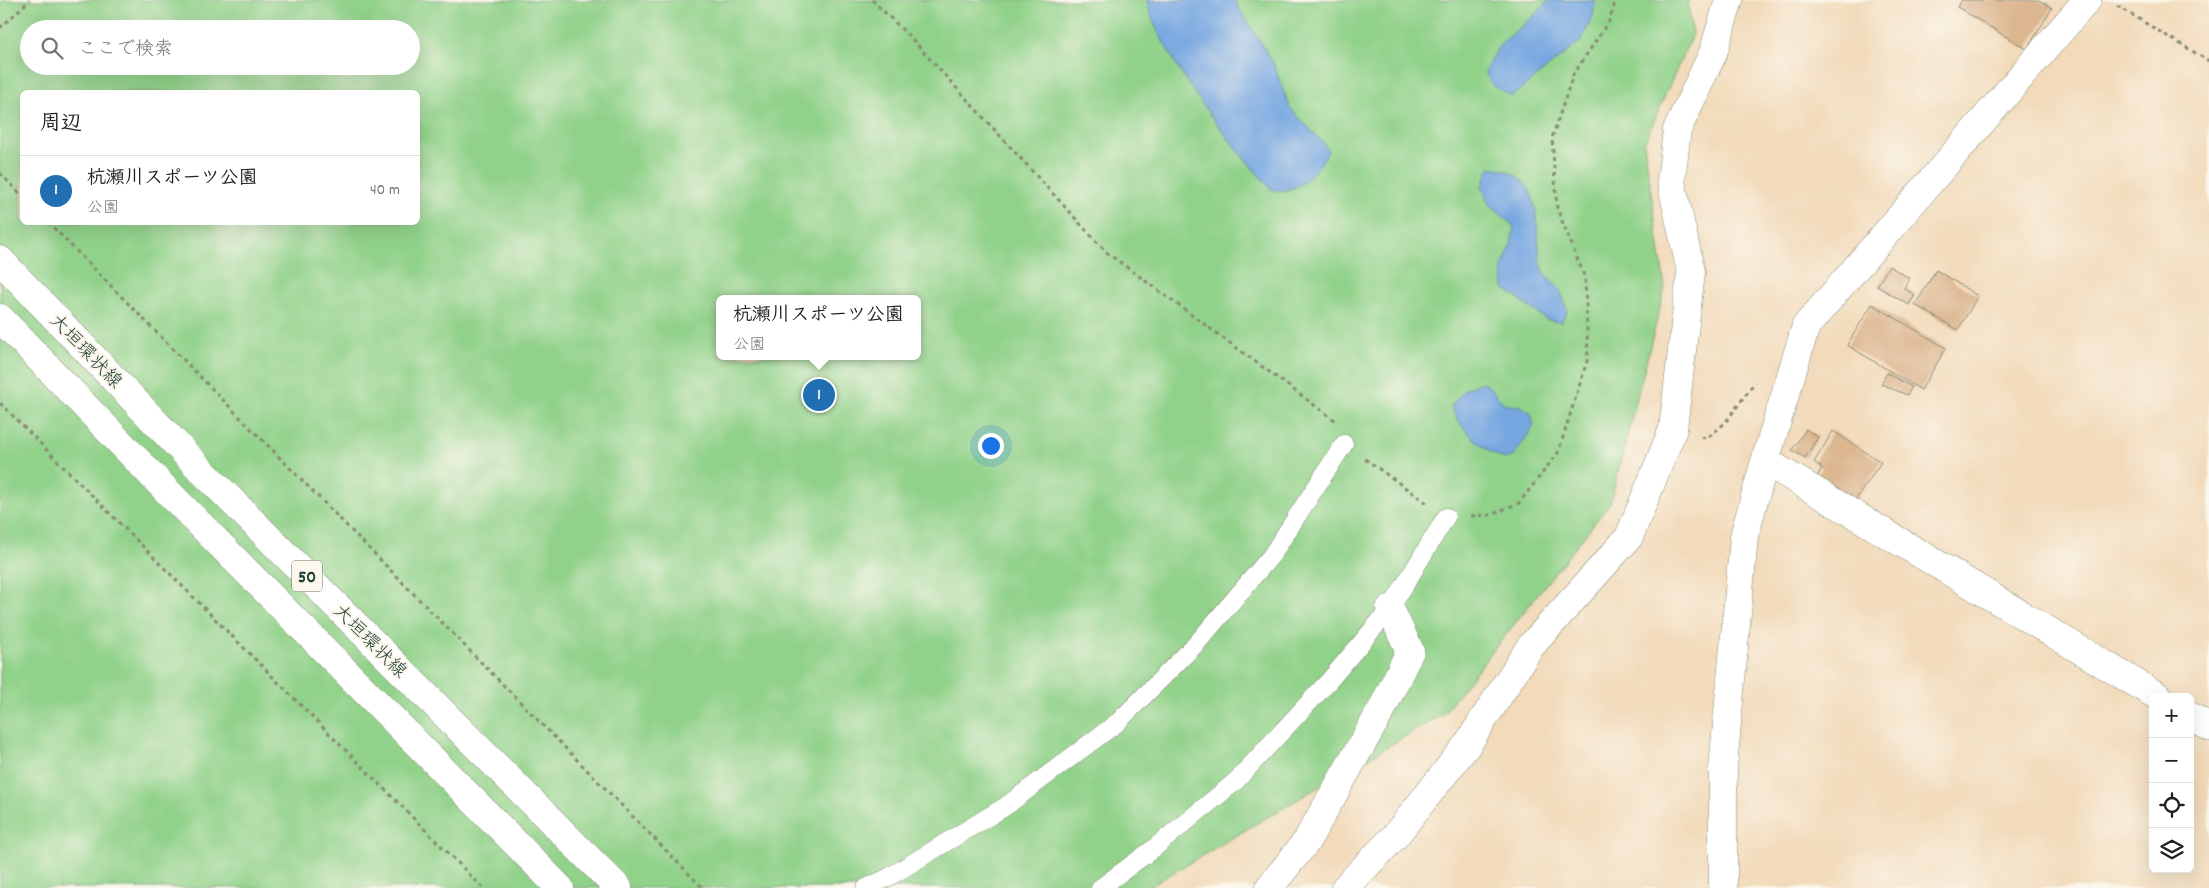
<!DOCTYPE html>
<html lang="ja">
<head>
<meta charset="utf-8">
<style>
  :root { --surface:#fff; --page:#f2f2f2; --text:#202124; --muted:#757577; --line:#e0e0e0; --accent:#1f6fb2 }
  body { margin:0; font-family:Dekko,"Klee One",sans-serif; background:var(--page); color:var(--text) }
  .controls { position:absolute; right:15px; bottom:15px; display:grid; overflow:hidden; border-radius:8px; box-shadow:0 5px 20px #0002 }
  .controls button { width:45px; height:45px; display:grid; place-items:center; padding:0; border:0; border-bottom:1px solid var(--line); background:var(--surface); color:var(--text); font:25px sans-serif }
  .you { position:absolute; left:990px; top:445px; width:18px; height:18px; margin:-12px; border:4px solid #fff; border-radius:50%; background:#1a73e8; box-shadow:0 0 0 8px #1a73e833 }
  .badge { display:grid; place-items:center; width:32px; height:32px; border-radius:50%; background:var(--accent); color:#fff; font-size:16px; font-weight:700 }
  .pin { position:absolute; translate:-50% -50%; border:2px solid #fff; box-shadow:0 1px 5px #0006 }
  .popup { position:absolute; left:716px; top:295px; width:205px; height:65px; box-sizing:border-box; display:grid; place-content:center; border-radius:8px; background:var(--surface); filter:drop-shadow(0 1px 4px #0005); font-size:16px; white-space:nowrap; color:var(--muted) }
  .popup b { font-size:19px; color:var(--text) }
  .popup::after { content:''; position:absolute; left:50%; top:100%; margin-left:-10px; border:10px solid transparent; border-top-color:var(--surface) }
  .list { margin:0; padding:0; list-style:none }
  h2 { display:flex; justify-content:space-between; align-items:center; height:65px; margin:0; padding:0 20px; font-size:21px }
  h2 small { font-size:16px; font-weight:400; color:var(--muted) }
  .list li { display:grid; grid-template-columns:32px 1fr auto; gap:15px; align-items:center; box-sizing:border-box; height:70px; padding:0 20px; border-top:1px solid var(--line) }
  .list b { display:block; font-size:19px; white-space:nowrap }
  .list p { margin:0; font-size:16px; white-space:nowrap; color:var(--muted) }
  .list em { font-size:16px; font-style:normal; color:var(--muted) }
  .icon { flex:none; width:28px; height:28px; fill:none; stroke:currentColor; stroke-width:2; stroke-linecap:round; stroke-linejoin:round }
  .map { position:relative; flex:none; width:2209px; height:888px; overflow:hidden }
  .search { position:absolute; background:var(--surface); box-shadow:0 5px 20px #0002; left:20px; top:20px; width:400px; height:55px; display:flex; align-items:center; gap:12px; box-sizing:border-box; padding:0 18px; border-radius:28px; color:var(--muted); font-size:19px }
  .panel { position:absolute; background:var(--surface); box-shadow:0 5px 20px #0002; left:20px; top:90px; width:400px; height:135px; border-radius:8px }
  .map>svg:first-child { display:block }
  .green { fill:#91d28a; stroke:#58885f; fill-rule:evenodd }
  .water { fill:#77a7e1; stroke:#4b728a }
  .building { fill:#dcb68f }
  .lines { fill:none; stroke-linecap:round; stroke-linejoin:round }
  .service-casing { stroke:#888c77; stroke-width:19 }
  .minor-casing { stroke:#888c77; stroke-width:29 }
  .primary-casing { stroke:#888c77; stroke-width:29 }
  .path { stroke:#888c77; stroke-width:3; stroke-dasharray:4 4; stroke-linecap:butt }
  .service { stroke:#fff; stroke-width:18 }
  .minor { stroke:#fff; stroke-width:28 }
  .primary { stroke:#fff; stroke-width:28 }
  .labels { text-anchor:middle; stroke-width:4.5; stroke-linejoin:round; paint-order:stroke }
  .shield { fill:#fbf7ec; stroke:#61756b; stroke-width:1 }
  .shield-label { font-size:18px; font-weight:bold; fill:#1f3d34 }
  .street-label { font-size:19px; fill:#1f3d34; stroke:#fbf7ec }
</style>
</head>
<body>
<div class="map">
<svg width="2209" height="888" viewBox="0 0 2209 888">
  <rect width="100%" height="100%" fill="#fbf7ec"/>
  <filter id="ink" filterUnits="userSpaceOnUse"><feTurbulence type="fractalNoise" baseFrequency=".02" numOctaves="2"/><feDisplacementMap in="SourceGraphic" scale="10" xChannelSelector="R" yChannelSelector="G"/><feConvolveMatrix kernelMatrix="1 2 1 2 8 2 1 2 1" color-interpolation-filters="sRGB"/></filter>
  <filter id="wash" filterUnits="userSpaceOnUse"><feTurbulence type="fractalNoise" baseFrequency=".0096" numOctaves="4" result="noise"/><feDisplacementMap in="SourceGraphic" scale="20" xChannelSelector="R" yChannelSelector="G"/><feGaussianBlur stdDeviation="1.12" result="paint"/><feColorMatrix in="noise" values="0 0 0 0 0 0 0 0 0 0 0 0 0 0 0 0 0 1.4 0 .05"/><feComposite in="paint" operator="in"/></filter>
  <g filter="url(#wash)">
    <rect width="100%" height="100%" fill="#f2daba"/>
    <path class="green" d="M2,0H1688L1692,35L1644,143L1665,288L1610,503L1443,714L1147,888H0V2ZM29,29H411V66H29ZM22,92H418V222H22ZM720,299H918V356H720Z"/>
    <path class="water" d="M1147,0H1234L1273,63L1290,108L1324,144L1328,151C1317,172 1296,197 1271,189C1233,146 1197,102 1169,52C1160,35 1150,20 1147,0Z
      M1549,0H1595L1593,16L1581,41L1512,96L1493,86L1485,72L1499,46L1538,12Z
      M1490,167C1547,174 1533,223 1541,264C1544,275 1552,281 1559,289C1563,295 1565,304 1567,311L1561,322L1547,320L1504,288L1502,267L1511,246L1514,226L1489,204L1482,187Z
      M1482,382C1500,391 1497,409 1519,405L1530,412L1534,425L1514,456L1505,459C1484,451 1459,428 1451,406L1465,389Z"/>
    <g id="blocks">
      <path class="building" d="M1962,0H2039L2052,8L2027,49L1957,7Z
        M1889,266L1909,278L1904,288L1915,295L1909,305L1877,286Z
        M1936,270L1978,296L1958,330L1915,305Z
        M1872,304L1946,348L1921,390L1847,345Z
        M1887,373L1912,387L1907,395L1881,384Z
        M1806,429L1818,437L1805,458L1792,450Z
        M1833,431L1881,462L1855,501L1817,477L1822,468L1814,462Z"/>
    </g>
  </g>
  <g filter="url(#ink)">
    <use href="#blocks" fill-opacity="0" stroke="#888c77" stroke-width="1"/>
    <g class="lines">
      <defs>
        <path id="service" d="M866,888L889,877L1006,806L1118,722L1197,643L1271,556L1344,444
          M1100,888L1153,849L1236,781L1328,682L1390,609L1446,517"/>
        <path id="minor" d="M2087,0L1806,326L1765,461L2159,697
          M2190,716L2209,727
          M1269,888L1306,842L1382,709L1410,651L1390,609
          M1345,888L1395,836L1467,745L1530,647L1629,537L1673,429L1691,272L1671,181L1677,130L1713,53L1729,0
          M1723,888V768L1744,536L1765,461"/>
        <path id="primary" d="M0,260L202,471L618,888
          M0,318L168,492L560,888"/>
      </defs>
      <use href="#service" class="service-casing"/>
      <use href="#minor" class="minor-casing"/>
      <use href="#primary" class="primary-casing"/>
      <path class="path" d="M872,0L910,37L1106,252L1336,421
        M2117,6L2209,61
        M0,28L30,0
        M0,173L22,196
        M48,222L703,888
        M0,403L483,888
        M1701,437L1707,438L1725,423L1755,382
        M1365,459L1427,503
        M1471,516L1490,515L1519,503L1558,453L1588,358L1585,278L1557,208L1552,138L1573,75L1609,21L1616,0"/>
      <use href="#service" class="service"/>
      <use href="#minor" class="minor"/>
      <use href="#primary" class="primary"/>
    </g>
  </g>
  <g class="labels">
    <rect class="shield" x="292" y="560.5" width="30" height="31" rx="4"/>
    <g class="shield-label">
      <text x="307" y="582">50</text>
    </g>
    <g class="street-label">
      <text transform="translate(87 350) rotate(46)" y="7">大垣環状線</text>
      <text transform="translate(371 640) rotate(45)" y="7">大垣環状線</text>
    </g>
  </g>
</svg>
<div class="controls">
<button>+</button>
<button>−</button>
<button><svg class="icon" aria-label="locate" viewBox="0 0 24 24"><circle cx="12" cy="12" r="6"/><path d="M12 2v4M12 18v4M2 12h4M18 12h4"/></svg></button>
<button><svg class="icon" aria-label="layers" viewBox="0 0 24 24"><path d="M12 4l9 5-9 5-9-5zM3 14l9 5 9-5"/></svg></button>
</div>
<div class="you"></div>
<div class="pin badge" style="left:819px;top:395px">1</div>
<div class="popup"><b>杭瀬川スポーツ公園</b>公園</div>
<div class="search"><svg class="icon" aria-label="search" viewBox="0 0 24 24"><circle cx="10" cy="10" r="6"/><path d="M15 15l6 6"/></svg>ここで検索</div>
<section class="panel">
<h2>周辺<small></small></h2>
<ul class="list">
<li><span class="badge">1</span><div><b>杭瀬川スポーツ公園</b><p>公園</p></div><em>40 m</em></li>
</ul>
</section>
</div>
</body>
</html>
